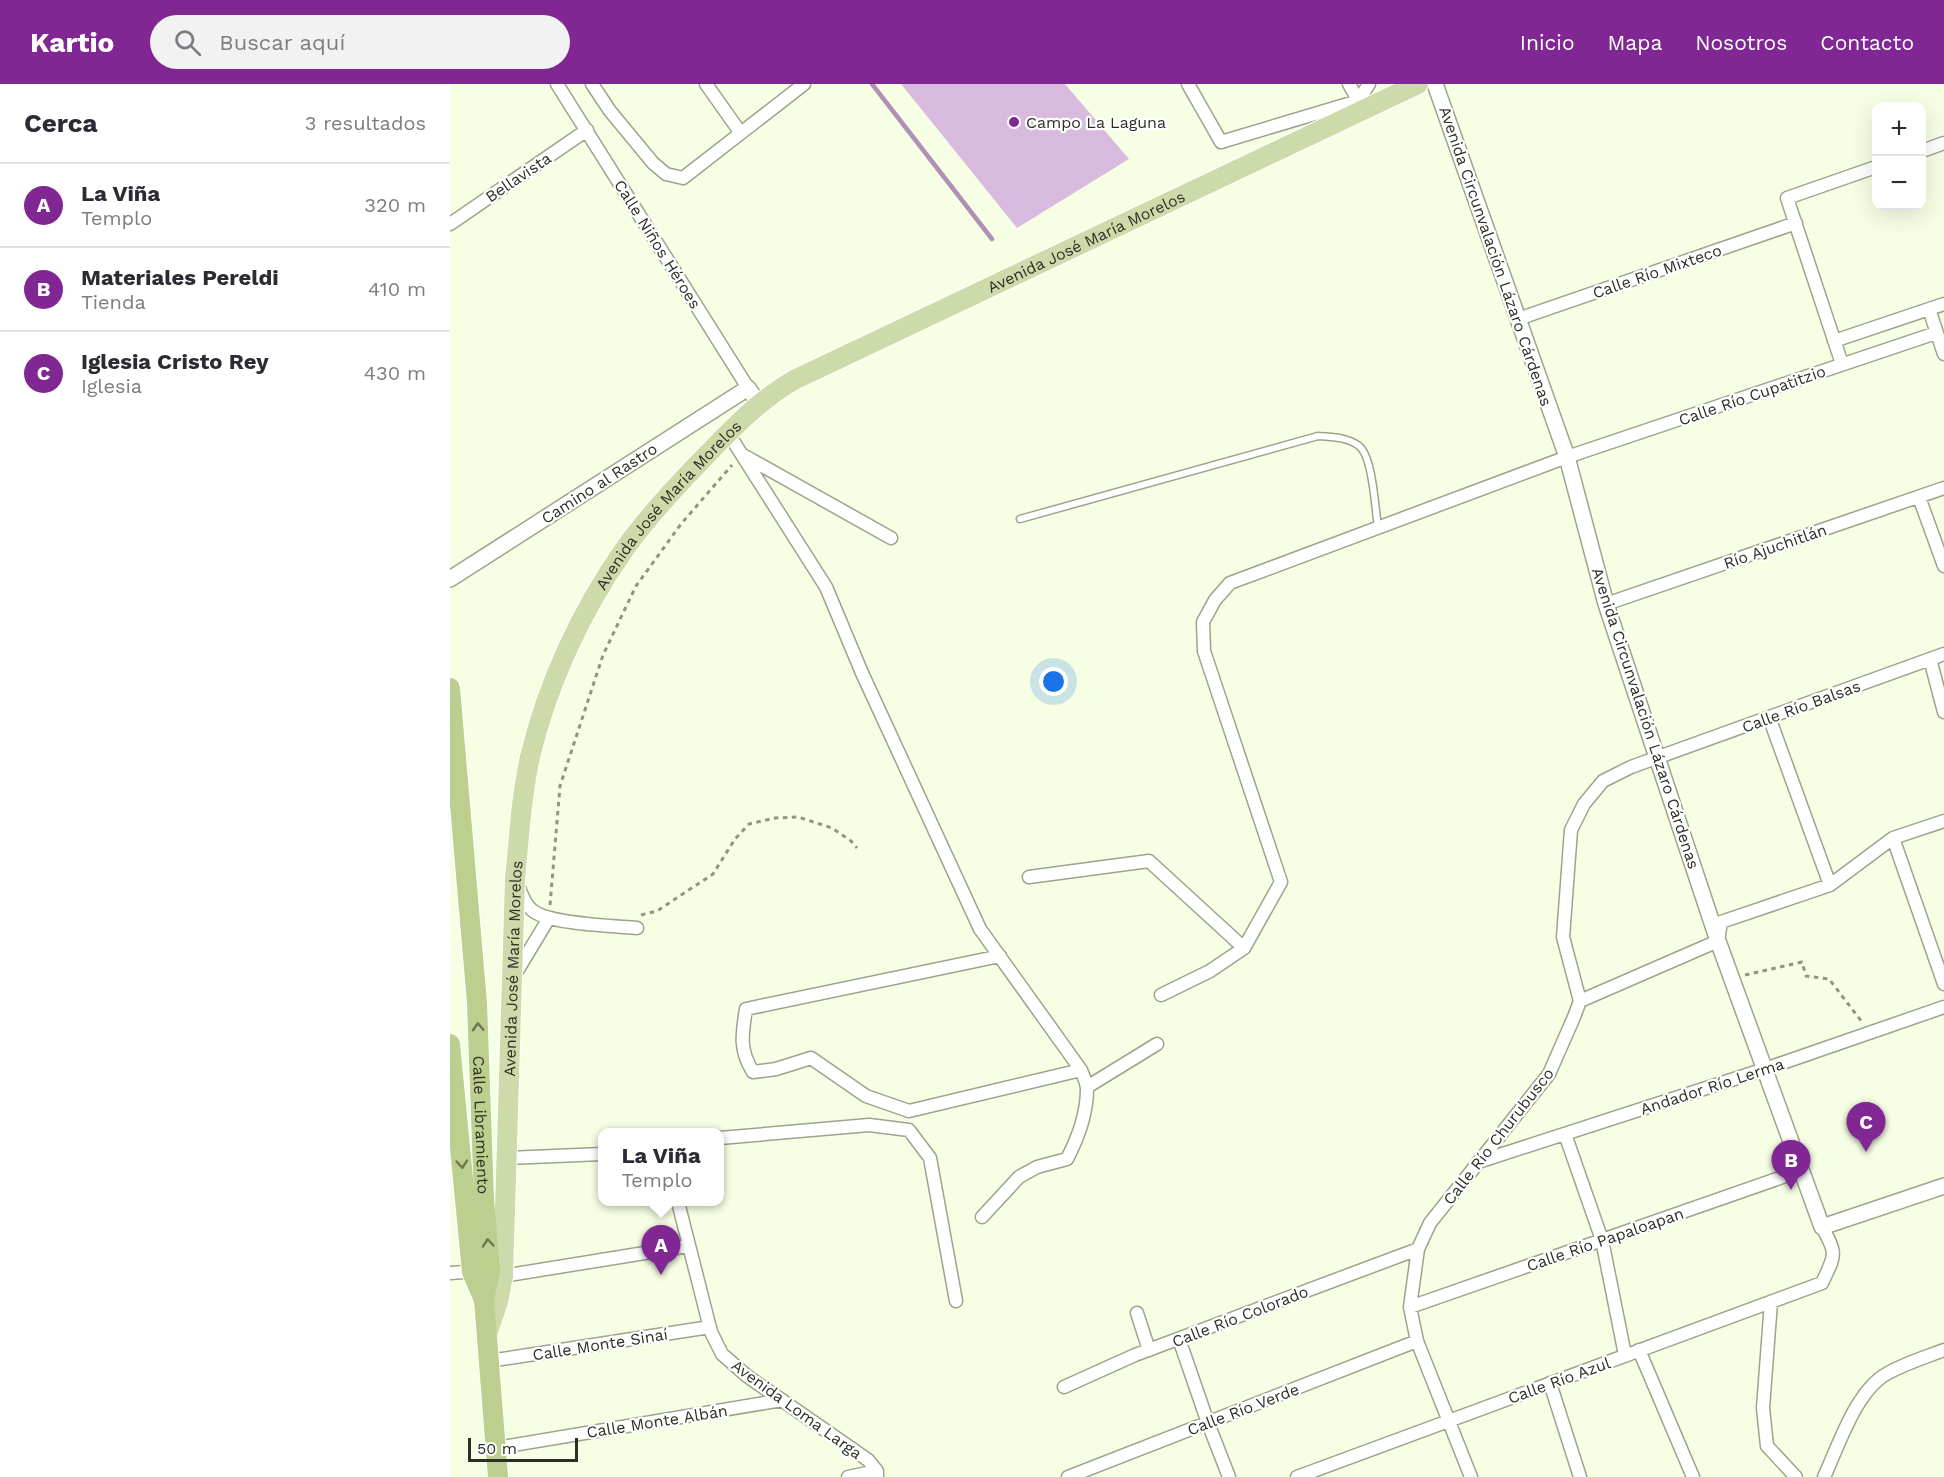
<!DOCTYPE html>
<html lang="es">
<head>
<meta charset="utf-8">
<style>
  :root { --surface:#fff; --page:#f2f2f3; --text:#2b2b33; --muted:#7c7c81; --line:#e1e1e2; --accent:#802794 }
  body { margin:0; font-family:"Work Sans",sans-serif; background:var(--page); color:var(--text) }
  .controls { position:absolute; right:18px; top:18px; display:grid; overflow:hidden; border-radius:12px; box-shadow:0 6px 24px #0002 }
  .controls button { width:54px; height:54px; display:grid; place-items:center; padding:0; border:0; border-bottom:2px solid var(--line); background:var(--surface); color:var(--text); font:30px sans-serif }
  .scale { position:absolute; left:18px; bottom:15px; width:110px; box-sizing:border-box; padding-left:6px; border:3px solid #2c2f25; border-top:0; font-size:16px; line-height:21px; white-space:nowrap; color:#2c2f25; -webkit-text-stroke:4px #fff; paint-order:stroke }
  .you { position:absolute; left:604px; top:598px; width:21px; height:21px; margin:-15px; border:4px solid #fff; border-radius:50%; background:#1a73e8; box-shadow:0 0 0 9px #1a73e833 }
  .badge { display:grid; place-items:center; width:39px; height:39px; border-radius:50%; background:var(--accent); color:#fff; font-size:20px; font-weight:700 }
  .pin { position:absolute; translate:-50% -50px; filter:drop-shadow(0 2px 3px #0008) }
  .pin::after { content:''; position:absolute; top:32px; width:21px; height:18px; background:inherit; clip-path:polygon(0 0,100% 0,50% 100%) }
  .popup { position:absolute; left:148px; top:1044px; width:126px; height:78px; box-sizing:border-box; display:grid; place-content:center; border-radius:12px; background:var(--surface); filter:drop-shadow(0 2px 4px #0005); font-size:20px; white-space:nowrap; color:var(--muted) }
  .popup b { font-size:22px; color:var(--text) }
  .popup::after { content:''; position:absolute; left:50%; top:100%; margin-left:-12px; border:12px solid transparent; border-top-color:var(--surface) }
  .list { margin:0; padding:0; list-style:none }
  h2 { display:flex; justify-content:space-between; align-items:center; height:78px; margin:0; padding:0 24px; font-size:26px }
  h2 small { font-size:20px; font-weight:400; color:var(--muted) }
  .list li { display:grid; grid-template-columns:39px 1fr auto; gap:18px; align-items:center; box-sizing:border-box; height:84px; padding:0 24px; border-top:2px solid var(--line) }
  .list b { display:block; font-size:22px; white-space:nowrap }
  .list p { margin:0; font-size:20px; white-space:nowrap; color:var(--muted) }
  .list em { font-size:20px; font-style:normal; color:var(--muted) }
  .icon { flex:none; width:33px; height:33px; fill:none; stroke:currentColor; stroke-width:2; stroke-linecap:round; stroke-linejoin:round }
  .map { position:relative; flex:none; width:1494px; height:1393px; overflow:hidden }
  header { display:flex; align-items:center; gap:36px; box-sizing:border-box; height:84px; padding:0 30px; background:var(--accent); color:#fff }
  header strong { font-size:28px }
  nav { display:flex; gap:33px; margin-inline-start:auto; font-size:21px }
  .search { width:420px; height:54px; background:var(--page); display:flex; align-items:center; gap:15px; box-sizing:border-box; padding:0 21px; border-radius:33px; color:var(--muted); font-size:22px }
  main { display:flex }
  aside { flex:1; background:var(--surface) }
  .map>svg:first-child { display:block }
  .green { fill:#d8badf }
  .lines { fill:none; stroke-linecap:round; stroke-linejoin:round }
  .stream { stroke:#b190b7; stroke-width:4.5 }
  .service-casing { stroke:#9ca48c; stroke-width:9 }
  .minor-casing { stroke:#9ca48c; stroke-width:15 }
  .tertiary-casing { stroke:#9ca48c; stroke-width:18 }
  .primary-casing { stroke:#fff; stroke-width:22 }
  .trunk-casing { stroke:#fff; stroke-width:22 }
  .path { stroke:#909684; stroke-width:3; stroke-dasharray:4.5 4.5; stroke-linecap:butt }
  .service { stroke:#fff; stroke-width:6 }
  .minor { stroke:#fff; stroke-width:12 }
  .tertiary { stroke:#fff; stroke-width:15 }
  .primary { stroke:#cddbaa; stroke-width:20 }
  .trunk { stroke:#bccf8e; stroke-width:20 }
  .oneway { stroke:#6d7754 }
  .poi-dot { fill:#802794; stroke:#fff; stroke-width:2 }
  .labels { text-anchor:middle; stroke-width:4.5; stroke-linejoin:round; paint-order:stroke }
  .poi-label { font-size:16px; fill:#2c2f25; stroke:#fff; text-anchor:start }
  .street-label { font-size:16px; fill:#2c2f25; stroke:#fff }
</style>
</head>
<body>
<header>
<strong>Kartio</strong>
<div class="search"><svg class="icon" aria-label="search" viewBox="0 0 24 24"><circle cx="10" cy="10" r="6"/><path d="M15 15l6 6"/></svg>Buscar aquí</div>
<nav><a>Inicio</a><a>Mapa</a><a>Nosotros</a><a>Contacto</a></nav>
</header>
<main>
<aside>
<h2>Cerca<small>3 resultados</small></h2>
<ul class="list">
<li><span class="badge">A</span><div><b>La Viña</b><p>Templo</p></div><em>320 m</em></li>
<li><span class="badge">B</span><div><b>Materiales Pereldi</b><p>Tienda</p></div><em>410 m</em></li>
<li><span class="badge">C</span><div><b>Iglesia Cristo Rey</b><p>Iglesia</p></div><em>430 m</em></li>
</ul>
</aside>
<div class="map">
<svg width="1494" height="1393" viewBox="0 0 1494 1393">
  <rect width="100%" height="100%" fill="#f6ffe4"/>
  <path class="green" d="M451,0H615L679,75L567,144Z"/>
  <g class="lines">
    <path class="stream" d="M422,0L542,155"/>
    <defs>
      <path id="service" d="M570,435L868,352C882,353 897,353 909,362C923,373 925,425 928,443"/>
      <path id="minor" d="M107,0L298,304
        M142,0L160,27L203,79L216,90L233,94L354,0
        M256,0L290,48
        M738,0L771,58L908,17L919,0
        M899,0L912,23
        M1472,67L1494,59
        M0,140L137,46
        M1479,225L1494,270
        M1068,235L1346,139
        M1384,257L1494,220
        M1392,280L1337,114L1426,83
        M278,349L376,503L412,589L530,845L631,986C633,992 637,999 637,1005C637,1029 628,1054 617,1075L587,1083L569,1093L532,1133
        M293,371L441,454
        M1469,413L1494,482
        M1156,520L1494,404
        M1480,575L1494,628
        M1319,633L1380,801
        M1443,754L1494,900
        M579,793L699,777L794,864
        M68,802C72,810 74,820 82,826C97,840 164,842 187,844
        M550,872L296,925C292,950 289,966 303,988L326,985L361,974L416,1012L459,1027L631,986
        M64,892L99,834
        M711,911L760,887L794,864L831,798L754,567L753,538L765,516L780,499L1117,373L1486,249
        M1130,917L1268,857L1271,838L1380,801L1443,754L1494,737
        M637,1003L707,960
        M1115,1050L1152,1156L1175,1271
        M270,1054L419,1041L459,1046L480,1074L506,1217
        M57,1074L152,1070
        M1028,1078L1315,985L1494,923
        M228,1118L261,1248L272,1270L297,1292L418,1376L427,1387V1393
        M0,1189L29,1187
        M53,1192L238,1162
        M1321,1218L1313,1324L1317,1362L1346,1393
        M960,1223L1350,1087
        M687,1229L699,1266
        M729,1255L758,1339L779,1393
        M1189,1266L1243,1393
        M39,1277L260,1243
        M1100,1299L1130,1393
        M614,1303L685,1271L968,1165
        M46,1364L332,1316
        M398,1393L427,1387
        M618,1393L967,1257
        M847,1393L1372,1199C1385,1171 1388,1171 1372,1143
        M1021,1393L967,1257L960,1223L968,1165L980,1139L1099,990L1124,933L1130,917L1113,853L1121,746L1134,720L1153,697L1181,683L1494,570
        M1374,1393C1389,1361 1406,1306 1438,1289C1456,1279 1476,1273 1494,1266"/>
      <path id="tertiary" d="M985,0L1117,373L1156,520L1268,857L1372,1143L1494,1102
        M0,495L298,304L309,320"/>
      <g id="primary">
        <path id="s1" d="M37,1250L48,1218L53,1192L65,795C69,755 71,713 80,673C97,601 131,527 174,466C195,436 220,409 245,383C276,351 305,319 344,296L968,0"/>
      </g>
      <g id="trunk">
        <path id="s2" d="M0,604L27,919L34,1115L40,1187L34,1216L48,1393"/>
        <path d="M0,960L22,1188L34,1216"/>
      </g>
    </defs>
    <use href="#service" class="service-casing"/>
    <use href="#minor" class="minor-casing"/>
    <use href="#tertiary" class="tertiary-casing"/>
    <use href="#primary" class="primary-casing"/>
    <use href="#trunk" class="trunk-casing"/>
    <path class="path" d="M100,821L110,702L153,571L186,502L231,440L282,381
      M191,831L207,827L263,790L285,755L299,740L325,734L348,733L382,744L401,757L407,764
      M1295,891L1352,878L1356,892L1379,895L1412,938"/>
    <use href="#service" class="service"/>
    <use href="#minor" class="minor"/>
    <use href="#tertiary" class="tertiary"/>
    <use href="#primary" class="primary"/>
    <use href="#trunk" class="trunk"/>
  </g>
  <defs><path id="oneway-chevron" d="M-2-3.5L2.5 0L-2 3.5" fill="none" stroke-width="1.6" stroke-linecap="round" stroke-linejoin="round" transform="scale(1.5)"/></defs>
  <g class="oneway">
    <use href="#oneway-chevron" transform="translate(28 943) rotate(-92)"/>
    <use href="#oneway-chevron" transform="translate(12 1080) rotate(85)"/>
    <use href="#oneway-chevron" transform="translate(38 1159) rotate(-95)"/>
  </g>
  <circle class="poi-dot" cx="564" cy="38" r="6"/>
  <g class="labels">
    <g class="poi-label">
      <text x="576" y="44">Campo La Laguna</text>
    </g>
    <g class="street-label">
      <text transform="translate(68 93) rotate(-34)" y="6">Bellavista</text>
      <text dy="6" stroke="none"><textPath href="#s1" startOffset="1374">Avenida José María Morelos</textPath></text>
      <text transform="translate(208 160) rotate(58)" y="6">Calle Niños Héroes</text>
      <text transform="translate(1046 172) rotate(71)" y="6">Avenida Circunvalación Lázaro Cárdenas</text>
      <text transform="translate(1207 187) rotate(-19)" y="6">Calle Río Mixteco</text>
      <text transform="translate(1302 311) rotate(-19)" y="6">Calle Río Cupatitzio</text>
      <text transform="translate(149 399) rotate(-33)" y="6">Camino al Rastro</text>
      <text dy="6" stroke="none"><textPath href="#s1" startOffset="872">Avenida José María Morelos</textPath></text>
      <text transform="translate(1325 462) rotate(-19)" y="6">Río Ajuchitlán</text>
      <text transform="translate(1351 622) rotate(-20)" y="6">Calle Río Balsas</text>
      <text transform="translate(1196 634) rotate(72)" y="6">Avenida Circunvalación Lázaro Cárdenas</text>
      <text dy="6" stroke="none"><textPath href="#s1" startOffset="368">Avenida José María Morelos</textPath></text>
      <text transform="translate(1262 1002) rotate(-18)" y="6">Andador Río Lerma</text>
      <text dy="6" stroke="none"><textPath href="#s2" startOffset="438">Calle Libramiento</textPath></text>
      <text transform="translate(1048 1052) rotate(-52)" y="6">Calle Río Churubusco</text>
      <text transform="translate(1155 1155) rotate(-19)" y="6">Calle Río Papaloapan</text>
      <text transform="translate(790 1232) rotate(-21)" y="6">Calle Río Colorado</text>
      <text transform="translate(150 1260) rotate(-9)" y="6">Calle Monte Sinaí</text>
      <text transform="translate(1109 1296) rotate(-20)" y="6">Calle Río Azul</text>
      <text transform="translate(347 1325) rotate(36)" y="6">Avenida Loma Larga</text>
      <text transform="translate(793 1325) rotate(-21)" y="6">Calle Río Verde</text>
      <text transform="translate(207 1337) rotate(-9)" y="6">Calle Monte Albán</text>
    </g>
  </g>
</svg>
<div class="controls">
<button>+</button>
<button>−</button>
</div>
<div class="scale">50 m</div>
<div class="you"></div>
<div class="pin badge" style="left:211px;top:1191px">A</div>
<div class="popup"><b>La Viña</b>Templo</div>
<div class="pin badge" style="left:1341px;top:1106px">B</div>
<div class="pin badge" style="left:1416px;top:1068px">C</div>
</div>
</main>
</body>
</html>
